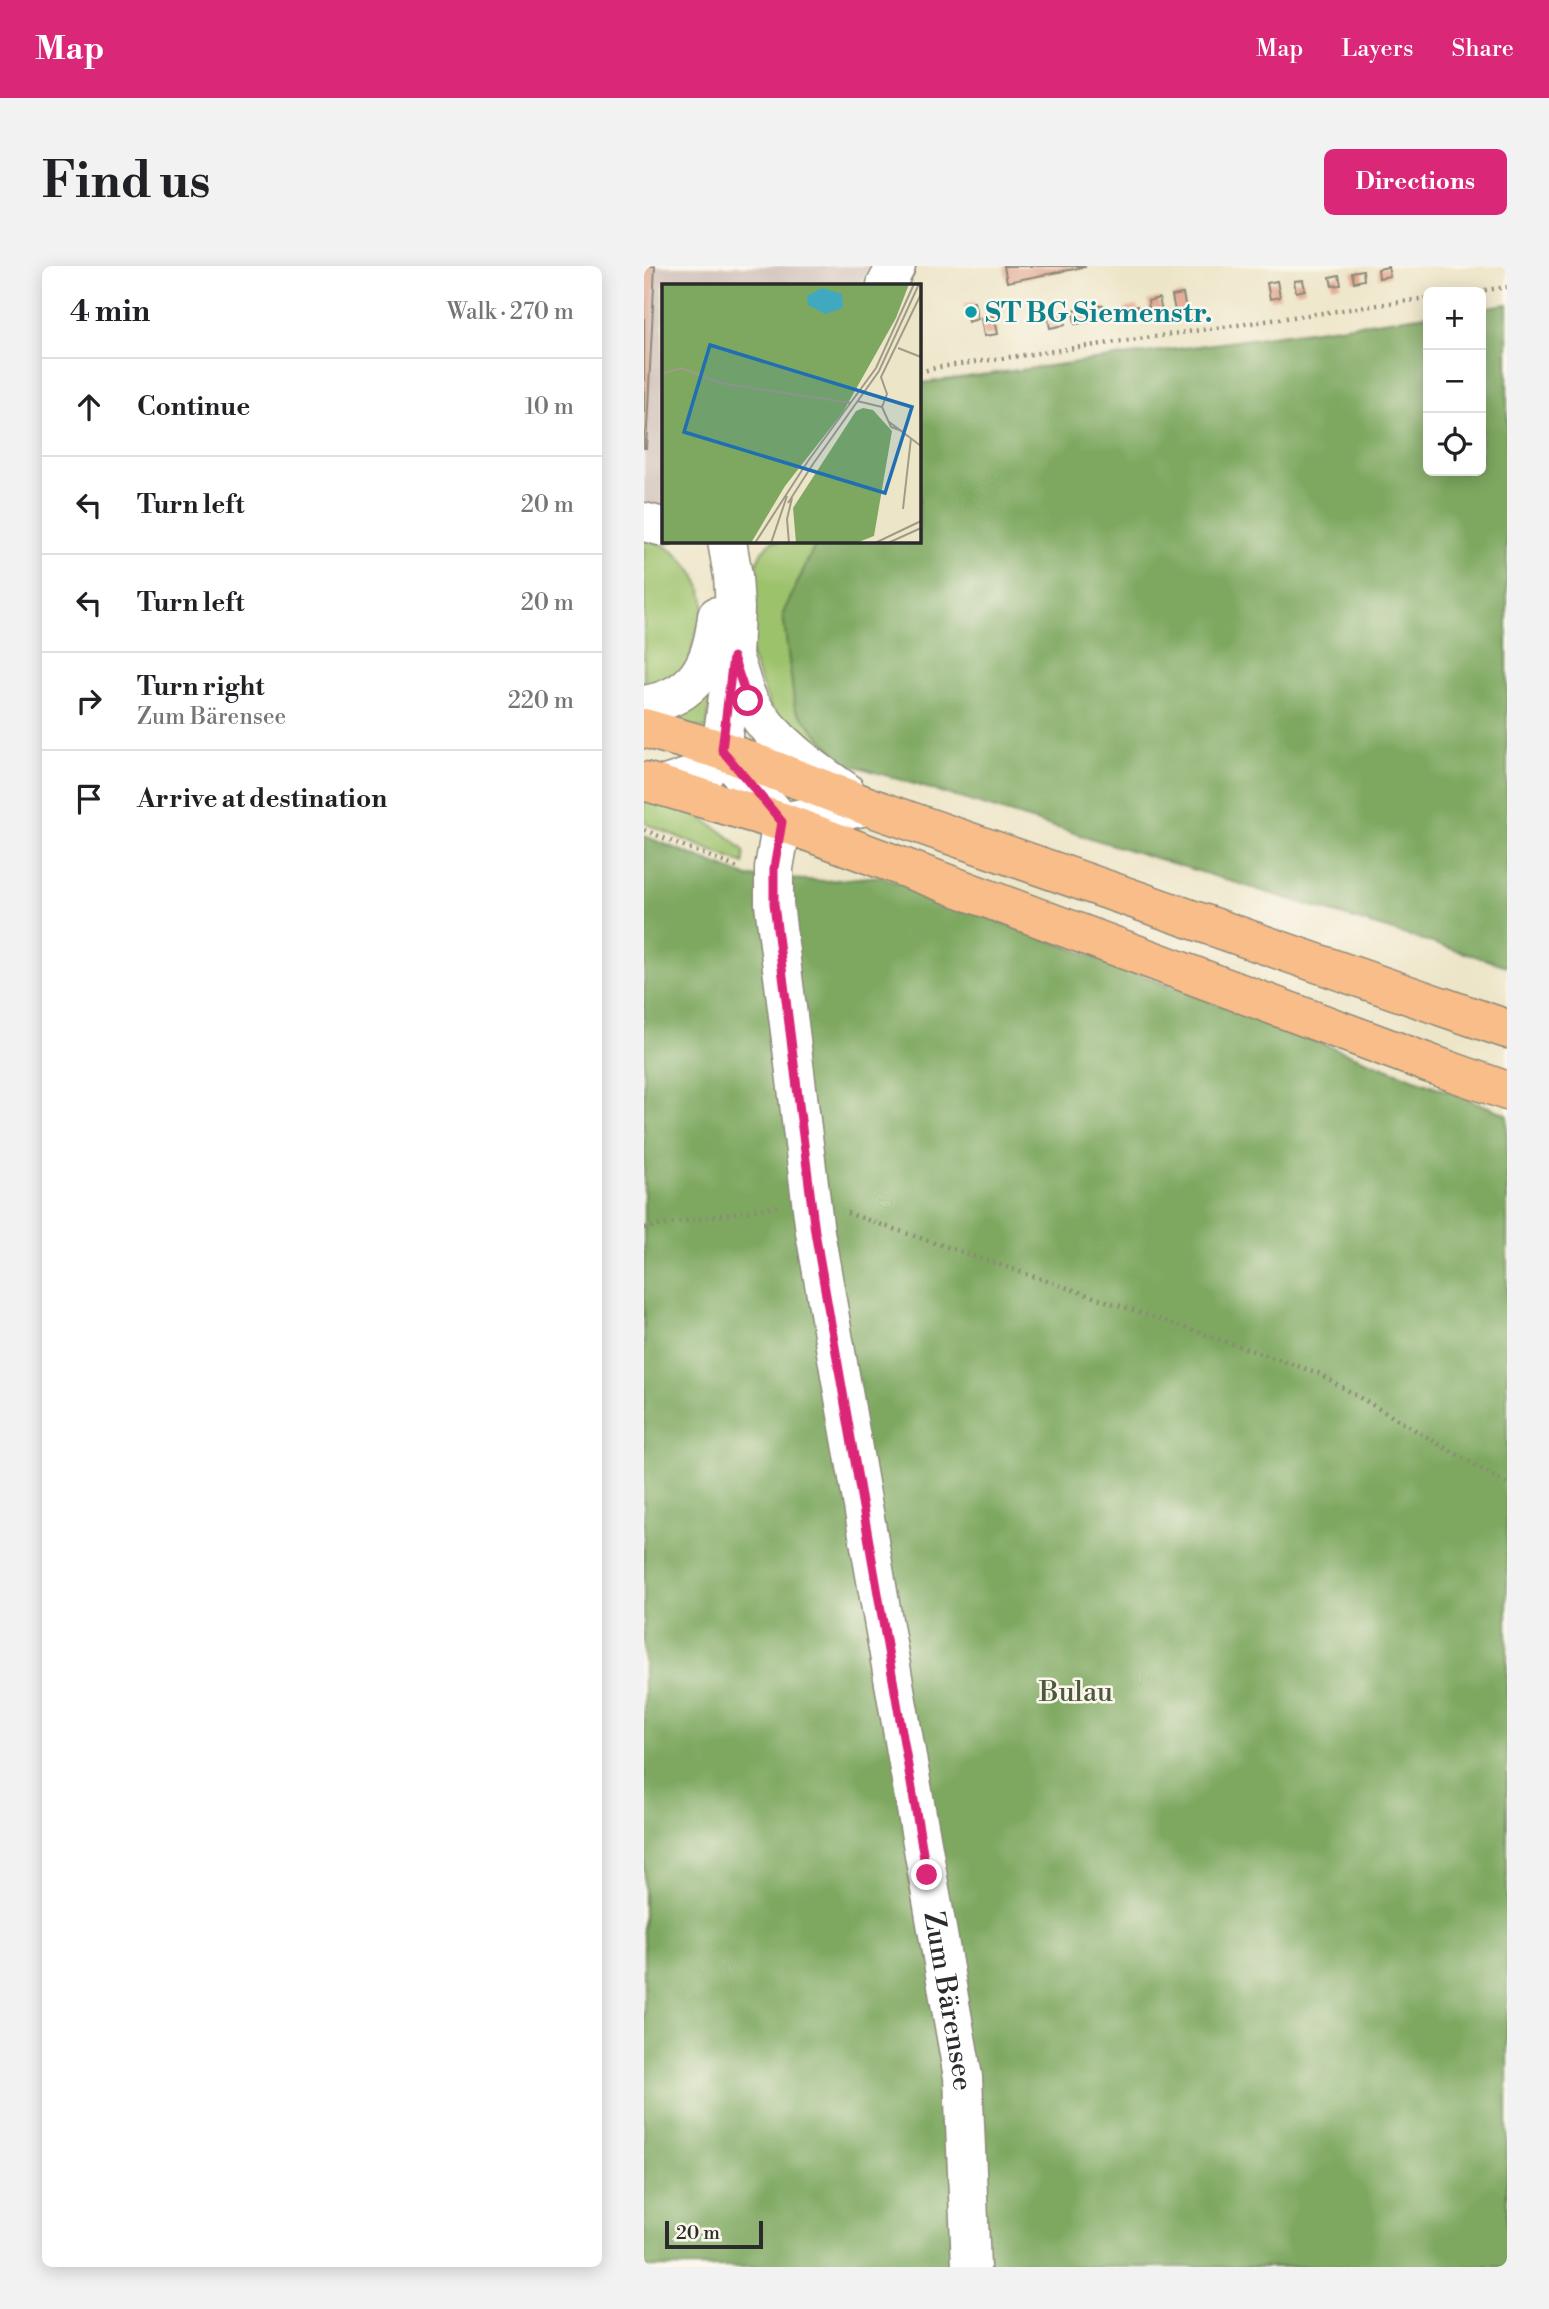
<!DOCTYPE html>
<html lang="en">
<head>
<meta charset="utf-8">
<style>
  :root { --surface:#fff; --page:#f2f2f2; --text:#202124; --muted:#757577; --line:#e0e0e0; --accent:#db2777 }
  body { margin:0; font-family:"Libre Bodoni",serif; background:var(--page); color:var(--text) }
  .controls { position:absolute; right:21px; top:21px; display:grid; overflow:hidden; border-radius:10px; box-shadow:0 4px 18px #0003 }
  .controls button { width:63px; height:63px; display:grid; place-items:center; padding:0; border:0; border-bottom:2px solid var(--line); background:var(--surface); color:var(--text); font:35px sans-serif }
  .scale { position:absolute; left:21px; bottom:18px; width:98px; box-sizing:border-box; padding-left:7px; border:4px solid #2b2b2b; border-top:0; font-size:19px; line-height:24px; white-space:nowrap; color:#2b2b2b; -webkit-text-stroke:5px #fbf7ec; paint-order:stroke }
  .stop { position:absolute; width:21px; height:21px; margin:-16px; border:5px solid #db2777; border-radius:50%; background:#fff }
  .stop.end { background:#db2777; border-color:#fff; box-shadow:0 2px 7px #0008 }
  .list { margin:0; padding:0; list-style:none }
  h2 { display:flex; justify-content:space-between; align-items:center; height:91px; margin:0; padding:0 28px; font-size:30px }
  h2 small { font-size:23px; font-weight:400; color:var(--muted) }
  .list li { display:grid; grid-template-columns:46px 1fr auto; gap:21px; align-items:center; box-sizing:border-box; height:98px; padding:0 28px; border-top:2px solid var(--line) }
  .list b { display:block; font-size:26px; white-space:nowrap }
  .list p { margin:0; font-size:23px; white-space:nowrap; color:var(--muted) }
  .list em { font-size:23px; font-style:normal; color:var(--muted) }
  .icon { flex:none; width:38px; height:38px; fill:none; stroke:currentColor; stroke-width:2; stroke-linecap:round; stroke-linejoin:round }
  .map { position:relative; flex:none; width:863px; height:2001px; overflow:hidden; border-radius:10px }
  header { display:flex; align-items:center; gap:42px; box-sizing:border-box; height:98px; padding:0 35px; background:var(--accent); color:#fff }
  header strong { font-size:33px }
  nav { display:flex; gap:38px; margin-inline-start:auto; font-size:24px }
  .intro { display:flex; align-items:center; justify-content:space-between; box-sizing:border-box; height:168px; padding:0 42px }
  h1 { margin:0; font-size:49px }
  .button { padding:18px 32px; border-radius:10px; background:var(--accent); color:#fff; font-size:24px; font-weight:700 }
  main { display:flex; gap:42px; padding:0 42px }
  aside { flex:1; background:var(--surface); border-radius:10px; box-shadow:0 4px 18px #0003 }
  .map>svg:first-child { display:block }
  .industrial { fill:#cfc0ba }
  .green { fill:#9dc26c; stroke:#64764c; stroke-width:2 }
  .forest { fill:#7ea860; stroke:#546a46; stroke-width:2 }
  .building { fill:#e1a28a }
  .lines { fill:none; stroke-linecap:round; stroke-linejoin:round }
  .minor-casing { stroke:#8c8879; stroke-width:41 }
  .major-casing { stroke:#8c8879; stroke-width:41 }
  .highway-casing { stroke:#8c8879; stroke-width:41 }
  .path { stroke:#8c8879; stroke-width:4.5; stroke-dasharray:2 5; stroke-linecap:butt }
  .minor { stroke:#fff; stroke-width:38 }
  .major { stroke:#f8bd89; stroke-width:38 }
  .highway { stroke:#f8bd89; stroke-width:38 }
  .route { stroke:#db2777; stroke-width:9 }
  .culture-dot { fill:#0f9aa8; stroke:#fbf7ec; stroke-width:2.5 }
  .labels { text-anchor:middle; stroke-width:5; stroke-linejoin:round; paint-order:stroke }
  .culture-label { font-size:28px; font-weight:bold; fill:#0d838f; stroke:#fbf7ec; text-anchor:start }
  .park-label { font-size:28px; fill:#4d583e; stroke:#fbf7ec }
  .street-label { font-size:28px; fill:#2b2b2b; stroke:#fbf7ec }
  .inset-road { fill:none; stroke:#9f9b89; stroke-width:2 }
  .view { fill:#1f6fb2; fill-opacity:0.15; stroke:#1f6fb2; stroke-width:3.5 }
  .inset-edge { fill:none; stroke:#2b2b2b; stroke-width:3.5 }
</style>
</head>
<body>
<header>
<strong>Map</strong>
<nav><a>Map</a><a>Layers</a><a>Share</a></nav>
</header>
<div class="intro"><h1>Find us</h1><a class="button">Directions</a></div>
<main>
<aside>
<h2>4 min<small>Walk · 270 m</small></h2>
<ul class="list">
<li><svg class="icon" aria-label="ahead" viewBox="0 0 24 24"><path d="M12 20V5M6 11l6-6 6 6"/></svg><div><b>Continue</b></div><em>10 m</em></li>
<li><svg class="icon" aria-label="left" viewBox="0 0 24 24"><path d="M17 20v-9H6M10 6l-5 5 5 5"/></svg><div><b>Turn left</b></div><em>20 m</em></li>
<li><svg class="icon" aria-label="left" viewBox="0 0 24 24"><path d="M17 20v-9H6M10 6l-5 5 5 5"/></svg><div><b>Turn left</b></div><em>20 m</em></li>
<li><svg class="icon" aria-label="right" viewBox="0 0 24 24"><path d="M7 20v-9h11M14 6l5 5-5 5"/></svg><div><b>Turn right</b><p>Zum Bärensee</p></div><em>220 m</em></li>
<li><svg class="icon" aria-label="arrive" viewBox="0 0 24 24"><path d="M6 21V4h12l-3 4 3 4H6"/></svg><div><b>Arrive at destination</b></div></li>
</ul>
</aside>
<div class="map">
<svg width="863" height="2001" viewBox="0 0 863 2001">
  <rect width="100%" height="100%" fill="#fbf7ec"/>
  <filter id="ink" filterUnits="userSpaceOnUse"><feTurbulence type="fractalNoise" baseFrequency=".0143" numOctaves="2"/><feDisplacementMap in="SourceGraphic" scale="14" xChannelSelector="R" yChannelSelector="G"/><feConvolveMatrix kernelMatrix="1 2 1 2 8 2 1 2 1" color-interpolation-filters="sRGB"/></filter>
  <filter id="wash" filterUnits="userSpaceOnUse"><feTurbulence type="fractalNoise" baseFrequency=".00686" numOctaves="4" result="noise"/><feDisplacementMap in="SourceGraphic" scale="28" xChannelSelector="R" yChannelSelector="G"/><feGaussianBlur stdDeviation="1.57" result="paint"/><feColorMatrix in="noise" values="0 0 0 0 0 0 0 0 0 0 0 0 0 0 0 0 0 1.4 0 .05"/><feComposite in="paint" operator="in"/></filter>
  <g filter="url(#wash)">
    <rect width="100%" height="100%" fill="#ede5c7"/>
    <path class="industrial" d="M0,0H225L217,19H19V243L0,241Z"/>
    <path class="green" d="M0,274C29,276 58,308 60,337C61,348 53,363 50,374C48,381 47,394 42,400C33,412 14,419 0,424Z
      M128,275H173L139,348L151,442L198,496L159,477L132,456L107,390L103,339L109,304L118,285Z
      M68,406L63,463L14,454Z
      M0,529C40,542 70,555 100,585V598L0,557Z"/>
    <path class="forest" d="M863,38V700L198,496L151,442L139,348L173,275H275V120L278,117L784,49V205H837V42Z
      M0,570L104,611L181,615L237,610L863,848V2001H0Z"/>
    <g id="blocks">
      <path class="building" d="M0,0H11L2,182H0Z
        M360,0H441V1L363,16Z
        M744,1L746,10L735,12L734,3Z
        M719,4L720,14L710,16L708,6Z
        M695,9L697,19L688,20L686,11Z
        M659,14L661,24L652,26L650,15Z
        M633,15L636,31L626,33L623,17Z
        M539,28L542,43L531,45L528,30Z
        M515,32L518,46L506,48L504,35Z
        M330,36L334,53L324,56L320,39Z
        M459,39L462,53L448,55L446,41Z
        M493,40L495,48L483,50L481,42Z
        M443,42L445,56L431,58L429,45Z
        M419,45L421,59L406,62L403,48Z
        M350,50L354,68L340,70L337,52Z"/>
    </g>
  </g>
  <g filter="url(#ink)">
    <use href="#blocks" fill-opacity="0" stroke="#8c8879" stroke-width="2"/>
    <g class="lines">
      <defs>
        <g id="minor">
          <path d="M242,19L252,0"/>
          <path d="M0,256L19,261"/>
          <path d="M91,396C96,409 99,425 106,437C128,474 166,501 201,525"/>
          <path d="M0,439C52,431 68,398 73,350"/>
          <path d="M77,484L138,556"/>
          <path d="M18,520L61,506L77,484L89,391L91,342L89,310L83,275"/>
          <path id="s1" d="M138,556L130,602V638L171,966L319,1811L327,2001"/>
          <path d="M138,556L223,540"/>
        </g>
        <path id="major" d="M0,462L77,484L223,540L799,741
          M0,515L138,556L784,797"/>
        <path id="highway" d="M799,741L863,763
          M784,797L863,825"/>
      </defs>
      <use href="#minor" class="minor-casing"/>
      <use href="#major" class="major-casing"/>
      <use href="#highway" class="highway-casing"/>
      <path class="path" d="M827,26L863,21
        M275,106L296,101L784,32
        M0,564L94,602
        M203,947L674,1107L863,1218
        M0,962L134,940"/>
      <use href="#minor" class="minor"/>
      <use href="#major" class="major"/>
      <use href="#highway" class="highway"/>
    </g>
  </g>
  <g class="lines" filter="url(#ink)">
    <path class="route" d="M104,435L89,391L78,484L138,556L130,602V638L171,966L283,1609"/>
  </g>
  <circle class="culture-dot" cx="327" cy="46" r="7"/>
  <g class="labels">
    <g class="culture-label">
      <text x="341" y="56">ST BG Siemenstr.</text>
    </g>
    <g class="park-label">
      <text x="432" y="1435">Bulau</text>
    </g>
    <g class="street-label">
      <text dy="10" stroke="none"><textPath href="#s1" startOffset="1194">Zum Bärensee</textPath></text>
    </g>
  </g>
  <g transform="translate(18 18)">
    <rect width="259" height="259" fill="#ede5c7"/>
    <path d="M0,0H247L234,34L181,128L123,202L89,259H0ZM201,124L211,126L230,147L212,252L194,259H134L131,224L194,127Z" fill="#7ea860"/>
    <path d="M160,4L180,10L181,24L163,30L146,21L145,12Z" fill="#40a9c0"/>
    <path class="inset-road" d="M236,64L259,73M0,90L19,84L58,99L189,119M195,117L220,123M220,123L225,110L219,93L259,10M220,123L229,143L240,147M226,137L259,162M146,177L214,84L252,0M151,180L217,87L257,0M126,219L151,180M241,225L249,154M93,259L146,177M109,259L125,212M127,259L125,235L130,214M213,259L259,237M226,259L259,244"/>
    <path class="view" d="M48,61L250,123L223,209L22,148Z"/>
    <rect width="259" height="259" class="inset-edge"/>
  </g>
</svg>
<div class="controls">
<button>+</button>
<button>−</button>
<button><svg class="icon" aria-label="locate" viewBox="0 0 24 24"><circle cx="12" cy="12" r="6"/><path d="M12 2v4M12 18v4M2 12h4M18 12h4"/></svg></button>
</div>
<div class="scale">20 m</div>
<div class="stop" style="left:104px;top:435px"></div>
<div class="stop end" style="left:283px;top:1609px"></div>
</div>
</main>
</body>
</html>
